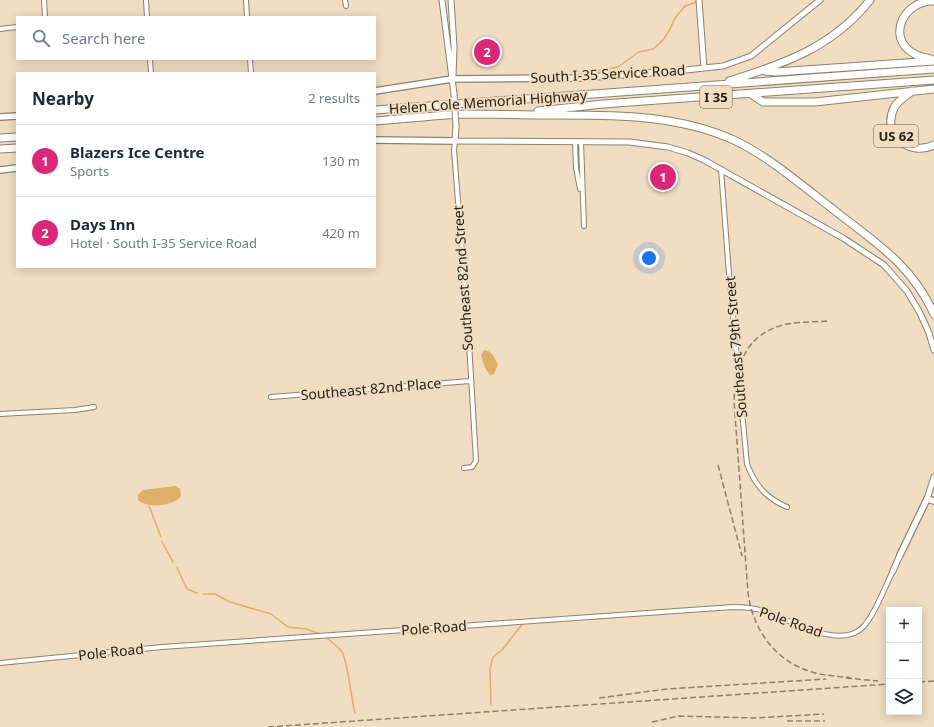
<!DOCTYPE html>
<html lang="en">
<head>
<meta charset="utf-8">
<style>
  :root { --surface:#fff; --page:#f6f6f7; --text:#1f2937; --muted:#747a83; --line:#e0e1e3; --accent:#db2777 }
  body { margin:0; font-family:"Noto Sans",sans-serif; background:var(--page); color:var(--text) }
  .controls { position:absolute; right:12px; bottom:12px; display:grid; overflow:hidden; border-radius:0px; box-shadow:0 2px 10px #0003 }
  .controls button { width:36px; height:36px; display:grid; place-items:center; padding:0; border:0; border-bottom:1px solid var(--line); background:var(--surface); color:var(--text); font:20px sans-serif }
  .you { position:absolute; left:649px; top:258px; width:14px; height:14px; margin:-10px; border:3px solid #fff; border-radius:50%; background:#1a73e8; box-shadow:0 0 0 6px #1a73e833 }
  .badge { display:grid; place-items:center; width:26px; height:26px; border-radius:50%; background:var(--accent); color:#fff; font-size:13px; font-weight:700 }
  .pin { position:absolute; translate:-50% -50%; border:2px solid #fff; box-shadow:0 1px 4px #0006 }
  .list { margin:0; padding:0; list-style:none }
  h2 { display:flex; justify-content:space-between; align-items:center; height:52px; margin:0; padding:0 16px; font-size:17px }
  h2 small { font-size:13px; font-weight:400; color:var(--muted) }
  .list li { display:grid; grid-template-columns:26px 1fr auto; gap:12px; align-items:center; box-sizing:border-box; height:72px; padding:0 16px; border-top:1px solid var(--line) }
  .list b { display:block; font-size:15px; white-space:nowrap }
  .list p { margin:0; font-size:13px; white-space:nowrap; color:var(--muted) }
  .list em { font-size:13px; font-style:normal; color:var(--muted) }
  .icon { flex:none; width:22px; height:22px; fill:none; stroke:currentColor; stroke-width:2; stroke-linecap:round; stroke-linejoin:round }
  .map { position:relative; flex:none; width:934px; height:727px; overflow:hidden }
  .search { position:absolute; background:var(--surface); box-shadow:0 2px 10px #0003; left:16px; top:16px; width:360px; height:44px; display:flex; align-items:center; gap:10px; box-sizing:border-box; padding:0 14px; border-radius:0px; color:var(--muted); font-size:15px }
  .panel { position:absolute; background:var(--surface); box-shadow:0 2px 10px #0003; left:16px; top:72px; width:360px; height:196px; border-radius:0px }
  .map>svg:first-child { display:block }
  .water { fill:#deaf68 }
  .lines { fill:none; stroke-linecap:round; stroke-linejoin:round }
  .stream { stroke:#deaf68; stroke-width:1.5 }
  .minor-casing { stroke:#928168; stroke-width:6 }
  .tertiary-casing { stroke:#928168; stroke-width:7 }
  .secondary-casing { stroke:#928168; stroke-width:8 }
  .motorway-casing { stroke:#928168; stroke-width:9 }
  .minor { stroke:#fff; stroke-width:4 }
  .tertiary { stroke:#fff; stroke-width:5 }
  .secondary { stroke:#fff; stroke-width:5.5 }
  .motorway { stroke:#fff; stroke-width:7 }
  .rail { stroke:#8d7f6d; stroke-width:1.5; stroke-dasharray:6 3; stroke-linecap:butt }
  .tertiary-bridge-casing { stroke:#928168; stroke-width:7; stroke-linecap:butt }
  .tertiary-bridge { stroke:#fff; stroke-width:5 }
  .labels { text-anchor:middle; stroke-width:4; stroke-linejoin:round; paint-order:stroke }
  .shield { fill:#f0ddc2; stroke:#625748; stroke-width:1 }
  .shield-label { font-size:13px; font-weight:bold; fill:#251e14 }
  .street-label { font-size:14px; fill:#251e14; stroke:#f0ddc2 }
</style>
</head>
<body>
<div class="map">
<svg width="934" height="727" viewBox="0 0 934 727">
  <rect width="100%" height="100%" fill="#f0ddc2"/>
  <path class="water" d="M484,350C493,351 494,358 498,364L494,374L490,375L485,368L481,355Z
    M176,486L180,489L181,496C173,507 147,508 138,500V495L143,490Z"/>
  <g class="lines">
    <path class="stream" d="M581,74L618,67L639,52L653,49L663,40L670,29L675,18L685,6L702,0
      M149,506L161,537
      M162,542L173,562
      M177,568L187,589L197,593
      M203,594H215L230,602L271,614L288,627L306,629L323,635
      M328,639C333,643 338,647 342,652C348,661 351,699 355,713
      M491,705L490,669L493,657L502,650L524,622"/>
    <defs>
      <path id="minor" d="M44,0L45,17
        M146,0L147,17
        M246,0L247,17
        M345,0L346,6
        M0,29L17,27
        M150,59L151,73
        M250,59L251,73
        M455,141L454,150L469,343L476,461L472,467L464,468
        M575,142L576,168L580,189
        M581,142L584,226
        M721,169L729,274L747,464C755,485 766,498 787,507
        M271,397L470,381
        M0,414L75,410L94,407
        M0,663L162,647L733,607C745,607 756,608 767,612C792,621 842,651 864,626C877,611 884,588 893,571"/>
      <path id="tertiary" d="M442,0L454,94
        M451,0L454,47L453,76
        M699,0L704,68
        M676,71L723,66L751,56L820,0
        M456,126L455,141L629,142L668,147L688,153L704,160L843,238L884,265L907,291L920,313L929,333L934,350
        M927,499L934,477
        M893,571L900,555"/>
      <path id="secondary" d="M375,91L452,79L578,78L676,71
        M0,117L17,116
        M375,140L455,141
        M0,170L17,168
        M927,499L934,501
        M900,555L927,499"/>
      <path id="motorway" d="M931,59C926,58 919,57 913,53C886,37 904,0 934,1
        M765,71L776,72L934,61
        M729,81C784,64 833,47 870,0
        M912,91C906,96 897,101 894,108C881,135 910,157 934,145
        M751,94L763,102H815L934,89
        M375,110L934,69
        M538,111L603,104L934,80
        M375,121C405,119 436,115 467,114C495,114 524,115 552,115C614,115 678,114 736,141C774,160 806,189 839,214C879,245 912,266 934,314
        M0,138L17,137
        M0,149L17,148"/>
    </defs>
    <use href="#minor" class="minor-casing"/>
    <use href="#tertiary" class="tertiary-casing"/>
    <use href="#secondary" class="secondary-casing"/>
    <use href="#motorway" class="motorway-casing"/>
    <use href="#minor" class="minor"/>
    <use href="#tertiary" class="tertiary"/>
    <use href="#secondary" class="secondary"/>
    <use href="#motorway" class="motorway"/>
    <path class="rail" d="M827,321C814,322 800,322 787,324C746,333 736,364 734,401L748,593C753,630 775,661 812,672C825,676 838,676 851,678
      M718,465L742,556
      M846,678L878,681
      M919,682L934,681
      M599,698L667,689L826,679
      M787,721H825
      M652,722L679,716L754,718L824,714
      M268,727L889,684"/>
    <defs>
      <path id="tertiary-bridge" d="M454,94L456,126"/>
    </defs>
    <use href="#tertiary-bridge" class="tertiary-bridge-casing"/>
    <use href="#tertiary-bridge" class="tertiary-bridge"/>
  </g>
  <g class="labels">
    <g class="shield">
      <rect x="700" y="86" width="32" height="22" rx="3"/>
      <rect x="874" y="125" width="44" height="22" rx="3"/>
    </g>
    <g class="shield-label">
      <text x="716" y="102">I 35</text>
      <text x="896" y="141">US 62</text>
    </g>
    <g class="street-label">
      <text transform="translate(608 74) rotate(-3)" y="5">South I-35 Service Road</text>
      <text transform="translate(488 102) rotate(-4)" y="5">Helen Cole Memorial Highway</text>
      <text transform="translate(463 278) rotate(-94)" y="5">Southeast 82nd Street</text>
      <text transform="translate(736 347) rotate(-95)" y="5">Southeast 79th Street</text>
      <text transform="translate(371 389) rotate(-5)" y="5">Southeast 82nd Place</text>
      <text transform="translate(791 622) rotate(19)" y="5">Pole Road</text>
      <text transform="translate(434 628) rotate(-4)" y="5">Pole Road</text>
      <text transform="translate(111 652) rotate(-6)" y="5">Pole Road</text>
    </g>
  </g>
</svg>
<div class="controls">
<button>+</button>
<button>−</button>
<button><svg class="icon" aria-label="layers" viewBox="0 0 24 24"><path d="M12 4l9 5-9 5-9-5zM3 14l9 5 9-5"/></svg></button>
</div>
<div class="you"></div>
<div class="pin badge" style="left:663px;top:177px">1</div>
<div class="pin badge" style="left:487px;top:52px">2</div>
<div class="search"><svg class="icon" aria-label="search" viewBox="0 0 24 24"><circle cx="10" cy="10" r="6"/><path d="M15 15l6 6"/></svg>Search here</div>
<section class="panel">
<h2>Nearby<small>2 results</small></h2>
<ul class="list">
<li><span class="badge">1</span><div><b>Blazers Ice Centre</b><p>Sports</p></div><em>130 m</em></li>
<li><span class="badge">2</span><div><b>Days Inn</b><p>Hotel · South I-35 Service Road</p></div><em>420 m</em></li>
</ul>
</section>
</div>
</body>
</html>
